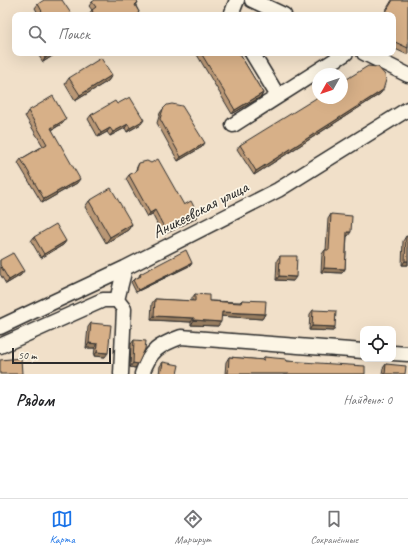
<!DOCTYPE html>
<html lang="ru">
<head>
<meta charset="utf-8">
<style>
  :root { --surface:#fff; --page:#f6f6f6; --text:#202124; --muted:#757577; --line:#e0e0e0; --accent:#1a73e8 }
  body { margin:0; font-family:Caveat,sans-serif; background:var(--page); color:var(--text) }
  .controls { position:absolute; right:12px; bottom:12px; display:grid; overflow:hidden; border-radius:8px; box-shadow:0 4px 16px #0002 }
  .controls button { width:36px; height:36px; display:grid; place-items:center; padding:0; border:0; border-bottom:1px solid var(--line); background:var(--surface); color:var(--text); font:20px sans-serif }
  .compass { position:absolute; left:312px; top:68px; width:36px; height:36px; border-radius:50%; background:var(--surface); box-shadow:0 4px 16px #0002; rotate:230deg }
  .scale { position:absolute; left:12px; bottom:10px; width:99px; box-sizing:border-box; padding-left:4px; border:2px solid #2b2b2b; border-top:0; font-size:11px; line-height:14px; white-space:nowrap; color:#2b2b2b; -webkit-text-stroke:3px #fcf5e5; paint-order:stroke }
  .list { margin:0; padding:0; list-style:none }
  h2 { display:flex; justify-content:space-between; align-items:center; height:52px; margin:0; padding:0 16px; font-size:17px }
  h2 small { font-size:13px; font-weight:400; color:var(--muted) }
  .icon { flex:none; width:22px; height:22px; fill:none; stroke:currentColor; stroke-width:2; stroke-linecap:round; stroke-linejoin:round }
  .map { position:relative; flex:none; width:408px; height:374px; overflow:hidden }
  .search { position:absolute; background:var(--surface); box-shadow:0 4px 16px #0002; left:12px; right:12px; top:12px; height:44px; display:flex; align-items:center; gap:10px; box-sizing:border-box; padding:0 14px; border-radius:8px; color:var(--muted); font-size:15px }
  .sheet { height:124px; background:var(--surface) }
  nav { display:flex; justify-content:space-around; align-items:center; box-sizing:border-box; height:56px; border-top:1px solid var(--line); background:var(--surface); font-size:11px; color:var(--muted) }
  nav a { display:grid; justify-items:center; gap:2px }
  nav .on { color:var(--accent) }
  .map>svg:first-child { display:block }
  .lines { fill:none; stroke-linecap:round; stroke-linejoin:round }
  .minor-casing { stroke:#2b2b2b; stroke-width:17 }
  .minor { stroke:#fcf5e5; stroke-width:14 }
  .wall { fill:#b99775; stroke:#2b2b2b }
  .shaded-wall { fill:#967b5f; stroke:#2b2b2b }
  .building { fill:#d7b088; stroke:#2b2b2b }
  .labels { text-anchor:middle; stroke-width:3.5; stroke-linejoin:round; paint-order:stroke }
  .street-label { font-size:17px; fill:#2b2b2b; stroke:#fcf5e5 }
</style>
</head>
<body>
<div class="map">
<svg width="408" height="374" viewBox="0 0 408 374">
  <rect width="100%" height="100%" fill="#f1e0c9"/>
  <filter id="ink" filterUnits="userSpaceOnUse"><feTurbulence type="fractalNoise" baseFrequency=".025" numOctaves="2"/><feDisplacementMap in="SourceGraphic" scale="8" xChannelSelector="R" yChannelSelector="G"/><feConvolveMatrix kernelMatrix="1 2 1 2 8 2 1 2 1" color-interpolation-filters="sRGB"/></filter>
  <g filter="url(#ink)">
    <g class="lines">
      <defs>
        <path id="minor" d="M252,0L284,15
          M231,15L237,0
          M252,53L278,96
          M364,53L408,75
          M233,125L346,53
          M117,300L124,309L121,374
          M0,327L125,268L278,190L408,109
          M0,346L103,300H117L125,268
          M393,353L408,354
          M142,374C150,350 159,345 181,337L363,351"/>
      </defs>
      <use href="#minor" class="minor-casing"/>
      <use href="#minor" class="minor"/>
    </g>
    <path class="wall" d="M392,0H408V55L393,48V15H383Z
      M92,2H138L136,6L139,12L137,15H90L89,14L92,10L89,6Z
      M38,4L72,15H39L35,8Z
      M37,53H57L43,62Z
      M196,53H239L263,93L261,97L232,114Z
      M112,75L108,81L75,101L65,84L69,78Z
      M383,90L380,94L254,175L237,149L240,145Z
      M117,104L141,124L127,132L125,128L110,136L107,132L98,137L88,119L91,115Z
      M163,109L202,147L178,161L157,123L160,113Z
      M28,111L63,123L52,130L77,183L42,203L18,163L21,159L43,146L25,116Z
      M139,163L184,205L195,219L163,235L152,214L147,217L126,179L129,175L135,172L137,167Z
      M89,201L132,224L128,230L106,243L85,207Z
      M331,214L348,236H347L345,269L342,273L321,272L322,254L325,250H326L328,219Z
      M406,236L408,237V265H402L403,241Z
      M34,237L66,241L63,245L41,258L31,241Z
      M280,256L293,281L276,280L277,260Z
      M0,260L21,275L6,284L0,274Z
      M191,265L136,292L131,282L133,280L139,277V276L140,274Z
      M195,294L209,301L240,302L242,300L265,314L262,319L221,316L218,326L191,325V322L151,320L152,303L155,299L192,301V298Z
      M313,310L333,331L309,330L310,314Z
      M91,323L105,357L94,356L95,348H86L88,327Z
      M134,340L135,368L130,367L131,344Z
      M229,357L262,360L264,357L365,374H225L226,362Z
      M163,362L177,374H159L160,366Z
      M386,364L405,374H382L383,368Z"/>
    <path class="shaded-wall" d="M53,53H57L43,62L45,58Z
      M112,75L108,81L75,101L80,95Z
      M383,90L380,94L254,175L256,171Z
      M263,93L261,97L232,114L235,110Z
      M66,119L63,123L48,132L51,128Z
      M144,120L141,124L127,132L130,128Z
      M128,124L125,128L110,136L113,132Z
      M110,128L107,132L98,137L101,133Z
      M205,143L202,147L178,161L181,157Z
      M80,179L77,183L42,203L44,199Z
      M155,210L152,214L147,217L150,213Z
      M198,215L195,219L163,235L166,231Z
      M132,224L128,230L106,243L110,237Z
      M347,232H351L348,236H344Z
      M66,241L63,245L41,258L44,254Z
      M405,261H408V265H402Z
      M192,263L191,265L136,292L138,290Z
      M324,268L345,269L342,273L321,272Z
      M24,271L21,275L6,284L9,280Z
      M279,276L296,277L293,281L276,280Z
      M222,312L265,314L262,319L219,316Z
      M154,316L194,318L191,322L151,320Z
      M194,320L221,322L218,326L191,325Z
      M312,326L335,327L333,331L309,330Z
      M89,343L98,344L95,348H86Z
      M97,352L108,353L105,357L94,356Z
      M133,363L138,364L135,368L130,367Z"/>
    <path class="building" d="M44,0H62L72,15H44L38,4Z
      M95,0H136L138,2L135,5L139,12L136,15H94L92,10L96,7L92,2Z
      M393,0H408V48L393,41V37L395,34H393V15H384Z
      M42,53H53L45,58Z
      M201,53H239L263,93L235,110Z
      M101,58L112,75L80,95L69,78Z
      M368,66L378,67L385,75L386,80L383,90L256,171L240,145L318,97V98H342V82Z
      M53,96L66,119L51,128L80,179L44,199L21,159L47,144L28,111Z
      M130,97L144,120L130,128L128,124L113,132L110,128L101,133L91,115L115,101L117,104Z
      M172,104L182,106L205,143L181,157L160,119L163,109L167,105Z
      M158,159L184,205L191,201L198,215L166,231L155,210L150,213L129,175L136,171L139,163L147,161L151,163Z
      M111,188L132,224L110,237L89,201Z
      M331,214L352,216L351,232H347L345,269L324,268L325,250H329Z
      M56,224L66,241L44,254L34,237Z
      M406,236L408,237V261H405Z
      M186,250L192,263L138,290L133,280L141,276L140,274Z
      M13,253L24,271L9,280L0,265V260Z
      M280,256H297L296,277L279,276Z
      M195,294L209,295V301L241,303L242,300L266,301L265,314L222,312L221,322L194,320V318L154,316L155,299L195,301Z
      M313,310L336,311L335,327L312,326Z
      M91,323L111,325L108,353L97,352L98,344L89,343Z
      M134,340L146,341L145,349L138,364L133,363Z
      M229,357L264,360V357L286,359V361L365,366V374H228Z
      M21,358L22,374H0V360Z
      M163,362L179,365L177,374H161Z
      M386,364L406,366L405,374H385Z"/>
  </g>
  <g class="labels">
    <g class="street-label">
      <text transform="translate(200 209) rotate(-27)" y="6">Аникеевская улица</text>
    </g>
  </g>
</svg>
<div class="controls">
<button><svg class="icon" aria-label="locate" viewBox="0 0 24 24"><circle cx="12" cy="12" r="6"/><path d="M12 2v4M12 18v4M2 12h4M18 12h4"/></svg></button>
</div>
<svg class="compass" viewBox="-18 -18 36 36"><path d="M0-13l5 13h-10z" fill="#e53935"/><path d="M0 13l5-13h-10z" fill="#757577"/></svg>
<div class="scale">50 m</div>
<div class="search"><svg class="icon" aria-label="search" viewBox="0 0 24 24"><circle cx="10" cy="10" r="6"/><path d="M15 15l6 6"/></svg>Поиск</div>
</div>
<section class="sheet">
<h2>Рядом<small>Найдено: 0</small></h2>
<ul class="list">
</ul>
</section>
<nav>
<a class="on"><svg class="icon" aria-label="map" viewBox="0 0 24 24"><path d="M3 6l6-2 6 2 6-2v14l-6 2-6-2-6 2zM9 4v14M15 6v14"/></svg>Карта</a>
<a><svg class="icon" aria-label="directions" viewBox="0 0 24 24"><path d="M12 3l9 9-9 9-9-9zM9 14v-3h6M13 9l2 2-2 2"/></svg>Маршрут</a>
<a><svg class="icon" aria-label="saved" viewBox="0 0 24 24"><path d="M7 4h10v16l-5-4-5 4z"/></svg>Сохранённые</a>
</nav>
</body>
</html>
